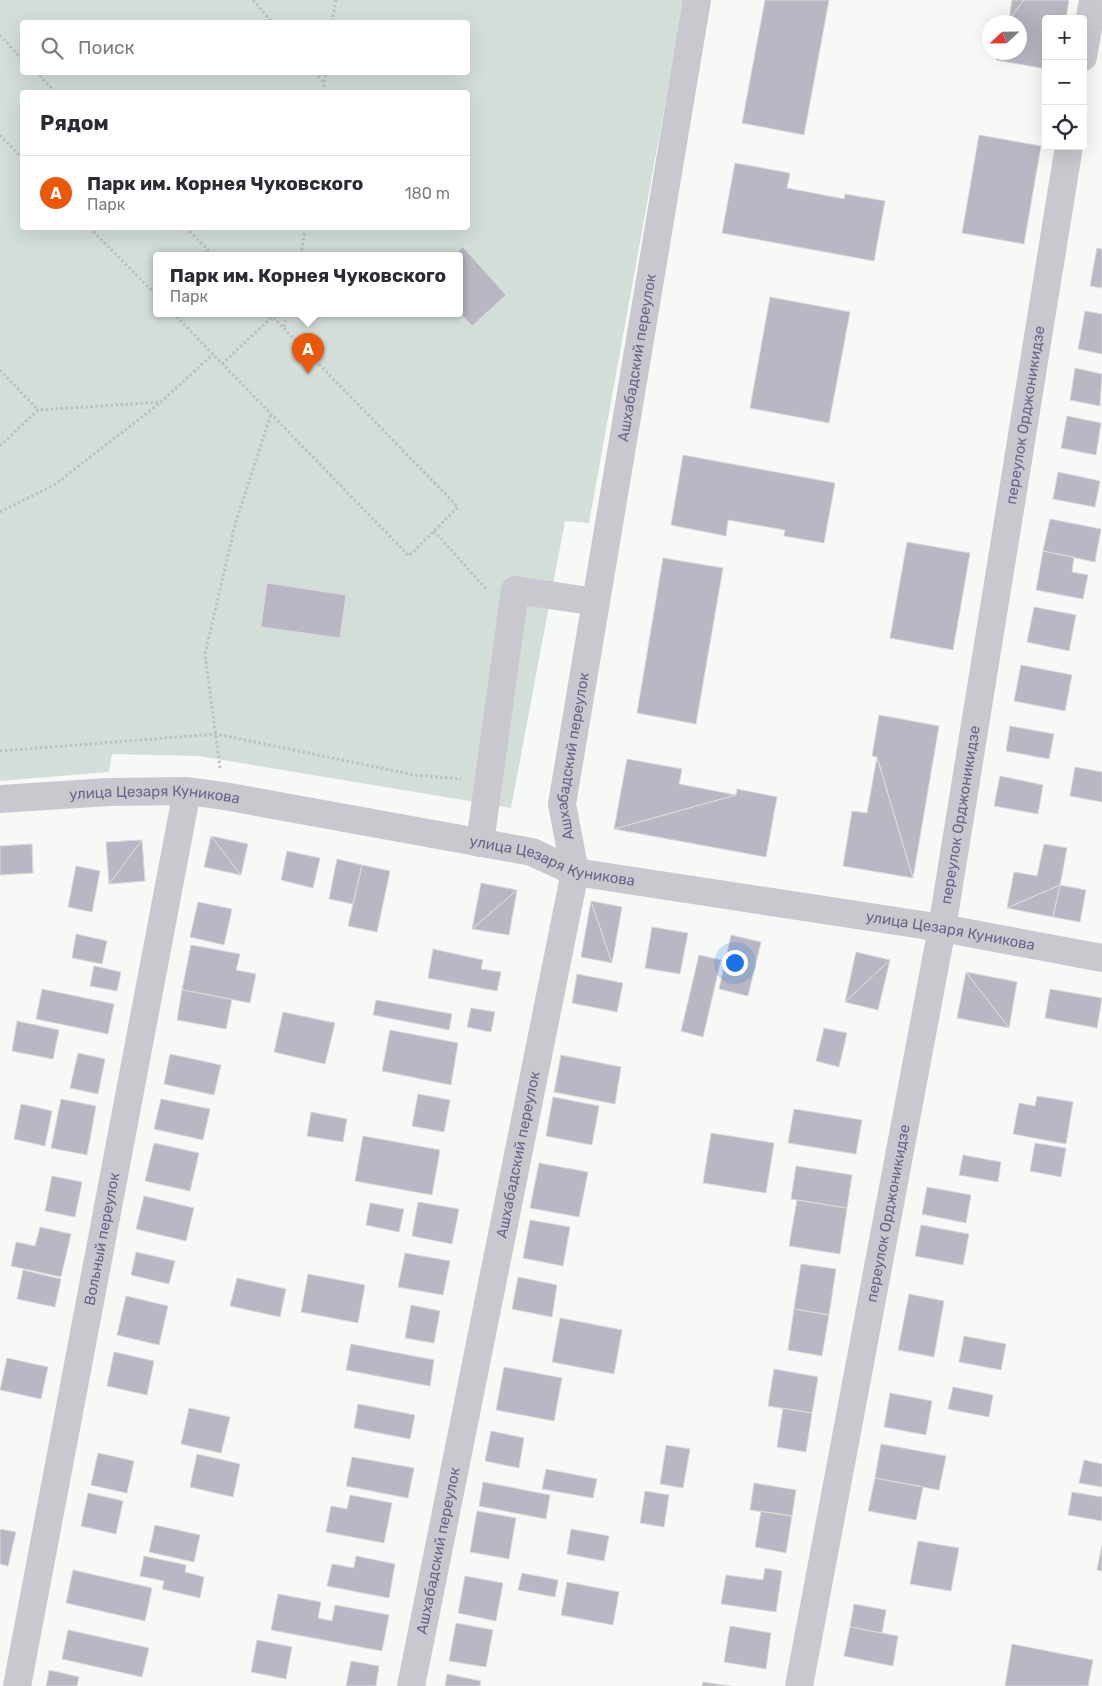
<!DOCTYPE html>
<html lang="ru">
<head>
<meta charset="utf-8">
<style>
  :root { --surface:#fff; --page:#f2f2f3; --text:#2b2b33; --muted:#7c7c81; --line:#e1e1e2; --accent:#ea580c }
  body { margin:0; font-family:Rubik,sans-serif; background:var(--page); color:var(--text) }
  .controls { position:absolute; right:15px; top:15px; display:grid; overflow:hidden; border-radius:5px; box-shadow:0 5px 20px #0002 }
  .controls button { width:45px; height:45px; display:grid; place-items:center; padding:0; border:0; border-bottom:1px solid var(--line); background:var(--surface); color:var(--text); font:25px sans-serif }
  .compass { position:absolute; left:982px; top:15px; width:45px; height:45px; border-radius:50%; background:var(--surface); box-shadow:0 5px 20px #0002; rotate:248deg }
  .you { position:absolute; left:734px; top:962px; width:18px; height:18px; margin:-12px; border:4px solid #fff; border-radius:50%; background:#1a73e8; box-shadow:0 0 0 8px #1a73e833 }
  .badge { display:grid; place-items:center; width:32px; height:32px; border-radius:50%; background:var(--accent); color:#fff; font-size:16px; font-weight:700 }
  .pin { position:absolute; translate:-50% -41px; filter:drop-shadow(0 1px 2px #0008) }
  .pin::after { content:''; position:absolute; top:26px; width:18px; height:15px; background:inherit; clip-path:polygon(0 0,100% 0,50% 100%) }
  .popup { position:absolute; left:153px; top:252px; width:310px; height:65px; box-sizing:border-box; display:grid; place-content:center; border-radius:5px; background:var(--surface); filter:drop-shadow(0 1px 4px #0005); font-size:16px; white-space:nowrap; color:var(--muted) }
  .popup b { font-size:19px; color:var(--text) }
  .popup::after { content:''; position:absolute; left:50%; top:100%; margin-left:-10px; border:10px solid transparent; border-top-color:var(--surface) }
  .list { margin:0; padding:0; list-style:none }
  h2 { display:flex; justify-content:space-between; align-items:center; height:65px; margin:0; padding:0 20px; font-size:21px }
  h2 small { font-size:16px; font-weight:400; color:var(--muted) }
  .list li { display:grid; grid-template-columns:32px 1fr auto; gap:15px; align-items:center; box-sizing:border-box; height:75px; padding:0 20px; border-top:1px solid var(--line) }
  .list b { display:block; font-size:19px; white-space:nowrap }
  .list p { margin:0; font-size:16px; white-space:nowrap; color:var(--muted) }
  .list em { font-size:16px; font-style:normal; color:var(--muted) }
  .icon { flex:none; width:28px; height:28px; fill:none; stroke:currentColor; stroke-width:2; stroke-linecap:round; stroke-linejoin:round }
  .map { position:relative; flex:none; width:1102px; height:1686px; overflow:hidden }
  .search { position:absolute; background:var(--surface); box-shadow:0 5px 20px #0002; left:20px; top:20px; width:450px; height:55px; display:flex; align-items:center; gap:12px; box-sizing:border-box; padding:0 18px; border-radius:5px; color:var(--muted); font-size:19px }
  .panel { position:absolute; background:var(--surface); box-shadow:0 5px 20px #0002; left:20px; top:90px; width:450px; height:140px; border-radius:5px }
  .map>svg:first-child { display:block }
  .green { fill:#d4ded8; fill-rule:evenodd }
  .building { fill:#b8b7c3; stroke:#d9dad8 }
  .lines { fill:none; stroke-linecap:round; stroke-linejoin:round }
  .path { stroke:#c0bfc4; stroke-width:3; stroke-dasharray:2.5 2.5; stroke-linecap:butt }
  .minor { stroke:#c9c8cf; stroke-width:28 }
  .labels { text-anchor:middle; stroke-width:5; stroke-linejoin:round; paint-order:stroke }
  .street-label { font-size:15px; fill:#6a6589; stroke:#fff }
</style>
</head>
<body>
<div class="map">
<svg width="1102" height="1686" viewBox="0 0 1102 1686">
  <rect width="100%" height="100%" fill="#f6f9f6"/>
  <path class="green" d="M0,0H684L589,523L565,521L511,808L199,756L112,754L109,772L0,781ZM22,22H468V72H22ZM22,92H468V228H22ZM157,255H459V313H157Z"/>
  <path class="building" d="M765,0H829L804,135L742,123Z
    M1012,0H1024L1009,20Z
    M1024,0H1069L1066,19H1046V69L996,60L997,52H1020V22H1003V19L1009,20Z
    M979,135L1041,146L1024,244L962,233Z
    M735,163L790,173L787,188L844,199L845,194L885,201L874,261L722,233Z
    M463,247L506,295L472,326L459,312V255H453Z
    M1097,248L1102,249V288L1090,286Z
    M770,297L850,312L829,423L750,408Z
    M1085,311L1102,314V354L1078,349Z
    M1075,368L1102,374L1100,406L1070,400Z
    M1067,416L1101,423L1096,455L1061,448Z
    M683,455L835,483L824,543L784,536L785,530L728,520L726,536L671,525Z
    M1058,472L1100,481L1095,507L1053,499Z
    M1050,519L1101,529L1095,562L1043,551Z
    M907,542L970,553L953,650L890,638Z
    M1043,551L1074,557L1072,572L1088,575L1083,599L1036,590Z
    M663,558L723,568L696,724L637,713Z
    M267,583L346,595L340,638L261,627Z
    M1034,607L1076,615L1069,651L1027,642Z
    M1021,665L1072,675L1065,711L1014,701Z
    M879,715L939,726L913,878L877,757L872,756Z
    M1010,726L1054,734L1049,759L1006,751Z
    M877,757L913,878L843,866L852,811L867,813Z
    M627,759L682,769L679,784L736,795L614,829Z
    M1075,767L1102,772V802L1070,796Z
    M1000,776L1043,785L1038,814L994,806Z
    M737,789L777,797L766,857L614,829L736,795Z
    M211,836L241,875L204,867Z
    M211,836L248,844L241,875Z
    M142,840L145,881L109,884Z
    M142,840L109,884L106,842Z
    M32,844L33,873L0,875V846Z
    M1044,844L1067,848L1060,885L1007,908L1014,872L1037,876Z
    M287,851L320,858L313,888L281,880Z
    M337,859L362,865L353,904L329,899Z
    M362,865L390,871L377,932L348,926Z
    M76,866L100,871L92,912L68,907Z
    M481,883L517,890L472,929Z
    M1060,885L1053,917L1007,908Z
    M1060,885L1086,890L1080,922L1053,917Z
    M517,890L509,935L472,929Z
    M591,901L622,907L612,963Z
    M591,901L612,963L581,957Z
    M198,902L232,909L224,945L190,937Z
    M652,927L688,933L680,974L645,968Z
    M76,934L107,941L102,964L72,958Z
    M731,935L761,942L748,996L719,989Z
    M191,945L240,954L236,970L256,974L250,1003L182,990Z
    M433,949L483,960L481,969L501,972L497,991L428,978Z
    M856,952L890,960L845,1002Z
    M699,955L721,960L703,1037L681,1031Z
    M890,960L878,1010L845,1002Z
    M94,966L121,972L117,991L90,986Z
    M966,972L1009,1028L957,1018Z
    M966,972L1017,982L1009,1028Z
    M577,974L623,983L617,1012L572,1003Z
    M42,989L114,1004L108,1034L36,1019Z
    M1050,989L1102,998L1097,1028L1045,1018Z
    M182,990L232,999L226,1029L177,1020Z
    M376,1000L452,1014L449,1030L373,1015Z
    M471,1008L495,1012L491,1032L467,1027Z
    M283,1012L335,1023L325,1064L274,1052Z
    M17,1021L59,1030L53,1059L12,1051Z
    M824,1028L847,1033L839,1067L816,1061Z
    M390,1030L458,1043L451,1085L382,1071Z
    M78,1053L105,1059L98,1094L70,1088Z
    M170,1054L221,1065L214,1095L164,1084Z
    M561,1055L621,1067L615,1104L554,1092Z
    M418,1094L450,1100L444,1132L412,1126Z
    M1037,1096L1073,1102L1066,1144L1013,1134L1019,1103L1035,1106Z
    M553,1097L599,1106L592,1145L546,1136Z
    M61,1099L96,1106L87,1155L51,1148Z
    M161,1099L210,1109L203,1140L154,1129Z
    M21,1104L52,1111L45,1146L14,1139Z
    M794,1109L862,1120L856,1154L788,1143Z
    M311,1112L347,1119L343,1142L307,1136Z
    M711,1133L774,1143L766,1193L703,1183Z
    M363,1136L440,1150L432,1195L355,1181Z
    M154,1143L199,1153L190,1191L145,1181Z
    M1035,1143L1066,1148L1061,1177L1030,1171Z
    M963,1155L1001,1162L998,1182L959,1175Z
    M539,1163L588,1172L579,1217L530,1208Z
    M796,1166L852,1175L847,1208L791,1199Z
    M52,1176L82,1182L75,1217L45,1211Z
    M927,1187L971,1195L966,1223L922,1214Z
    M144,1196L194,1208L186,1241L136,1229Z
    M797,1200L847,1208L840,1254L789,1246Z
    M418,1202L459,1209L452,1244L412,1236Z
    M370,1203L404,1209L399,1232L366,1225Z
    M530,1220L570,1227L563,1266L523,1258Z
    M921,1225L969,1234L963,1265L915,1256Z
    M40,1227L71,1234L61,1277L11,1266L16,1242L35,1246Z
    M136,1252L175,1261L169,1284L131,1275Z
    M405,1253L450,1261L443,1295L398,1287Z
    M801,1264L836,1269L829,1315L794,1309Z
    M23,1270L61,1279L55,1307L17,1299Z
    M308,1274L365,1285L358,1323L301,1312Z
    M518,1277L557,1285L552,1317L512,1309Z
    M237,1278L286,1289L280,1317L230,1306Z
    M909,1294L944,1301L934,1357L898,1350Z
    M126,1296L168,1306L159,1345L117,1335Z
    M411,1305L440,1311L434,1343L405,1338Z
    M794,1309L829,1315L822,1356L788,1350Z
    M560,1318L622,1330L614,1374L552,1362Z
    M964,1336L1006,1344L1001,1370L959,1362Z
    M351,1344L434,1360L430,1386L346,1370Z
    M114,1352L154,1361L147,1395L107,1386Z
    M7,1358L48,1367L41,1399L0,1390Z
    M504,1367L562,1378L554,1421L496,1410Z
    M774,1369L818,1377L812,1413L768,1406Z
    M953,1387L993,1395L989,1417L948,1409Z
    M890,1393L932,1401L926,1435L884,1427Z
    M358,1404L415,1415L410,1439L354,1428Z
    M189,1408L230,1417L221,1453L181,1444Z
    M783,1408L812,1413L806,1452L777,1447Z
    M491,1431L524,1438L519,1468L485,1461Z
    M881,1444L946,1456L939,1490L875,1478Z
    M666,1445L690,1449L683,1488L660,1484Z
    M98,1453L134,1461L127,1493L91,1485Z
    M197,1454L240,1464L233,1497L190,1487Z
    M352,1457L414,1468L408,1498L346,1486Z
    M1084,1460L1102,1464V1487L1079,1483Z
    M546,1469L597,1479L593,1498L542,1489Z
    M875,1478L923,1487L916,1520L868,1511Z
    M483,1482L550,1495L546,1519L479,1506Z
    M754,1483L796,1490L792,1516L750,1510Z
    M645,1491L669,1495L664,1527L640,1523Z
    M1072,1492L1102,1497V1521L1068,1515Z
    M88,1493L123,1501L116,1534L81,1526Z
    M350,1495L392,1503L384,1543L326,1532L331,1506L347,1509Z
    M477,1511L516,1518L509,1559L470,1552Z
    M761,1511L792,1516L786,1553L755,1547Z
    M155,1525L200,1535L194,1562L149,1552Z
    M0,1529L16,1532L8,1566L0,1564Z
    M571,1529L609,1536L604,1561L567,1554Z
    M918,1541L959,1548L951,1591L910,1584Z
    M1102,1545V1571L1097,1570Z
    M144,1556L186,1565L185,1572L204,1577L200,1598L162,1589L164,1581L140,1576Z
    M356,1556L395,1564L389,1598L327,1586L332,1564L354,1568Z
    M765,1568L782,1571L776,1612L721,1604L726,1575L763,1580Z
    M73,1570L152,1588L145,1621L66,1603Z
    M522,1573L558,1580L555,1597L518,1590Z
    M465,1576L503,1583L496,1621L458,1613Z
    M567,1582L619,1592L613,1625L561,1615Z
    M278,1594L321,1602L318,1618L332,1621L335,1605L389,1615L382,1651L271,1630Z
    M854,1604L886,1610L882,1633L850,1627Z
    M456,1623L493,1630L486,1667L449,1661Z
    M730,1626L771,1633L766,1669L724,1662Z
    M850,1627L898,1636L893,1666L844,1656Z
    M68,1630L149,1648L142,1677L62,1659Z
    M257,1640L292,1647L286,1679L251,1672Z
    M1012,1644L1093,1660L1088,1686H1005Z
    M351,1661L379,1666L376,1686H346Z
    M49,1670L79,1677L77,1686H46Z
    M447,1674L481,1681L480,1686H445Z
    M703,1682L731,1686H702Z"/>
  <g class="lines">
    <path class="path" d="M253,0L272,22
      M332,22L336,0
      M0,35L22,59
      M36,72L55,92
      M315,72L324,83
      M323,92L326,72
      M0,135L22,158
      M90,228L157,296
      M186,228L213,255
      M301,255L305,228
      M173,313L409,556L458,507L269,313
      M284,327L287,313
      M222,364L273,316
      M0,370L38,410
      M0,446L38,410L161,402L213,354
      M0,512L54,485L160,403
      M434,531L487,590
      M0,751L216,734L415,775L461,779
      M220,768L205,654L235,525L271,414"/>
    <g class="minor">
      <path d="M1083,57L1093,0"/>
      <path id="s1" d="M0,799L109,792L187,791L224,796L532,852L575,872L942,928L1102,958"/>
      <path d="M480,843L515,590L596,602"/>
      <path id="s2" d="M17,1686L187,791"/>
      <path id="s3" d="M411,1686L575,872L562,804L697,0"/>
      <path id="s4" d="M799,1686L942,928L1069,146"/>
    </g>
  </g>
  <g class="labels">
    <g class="street-label">
      <text dy="5" stroke="none"><textPath href="#s3" startOffset="1352">Ашхабадский переулок</textPath></text>
      <text dy="5" stroke="none"><textPath href="#s4" startOffset="1291">переулок Орджоникидзе</textPath></text>
      <text dy="5" stroke="none"><textPath href="#s3" startOffset="948">Ашхабадский переулок</textPath></text>
      <text dy="5" stroke="none"><textPath href="#s1" startOffset="155">улица Цезаря Куникова</textPath></text>
      <text dy="5" stroke="none"><textPath href="#s4" startOffset="886">переулок Орджоникидзе</textPath></text>
      <text dy="5" stroke="none"><textPath href="#s1" startOffset="560">улица Цезаря Куникова</textPath></text>
      <text dy="5" stroke="none"><textPath href="#s1" startOffset="965">улица Цезаря Куникова</textPath></text>
      <text dy="5" stroke="none"><textPath href="#s3" startOffset="542">Ашхабадский переулок</textPath></text>
      <text dy="5" stroke="none"><textPath href="#s4" startOffset="481">переулок Орджоникидзе</textPath></text>
      <text dy="5" stroke="none"><textPath href="#s2" startOffset="455">Вольный переулок</textPath></text>
      <text dy="5" stroke="none"><textPath href="#s3" startOffset="138">Ашхабадский переулок</textPath></text>
    </g>
  </g>
</svg>
<div class="controls">
<button>+</button>
<button>−</button>
<button><svg class="icon" aria-label="locate" viewBox="0 0 24 24"><circle cx="12" cy="12" r="6"/><path d="M12 2v4M12 18v4M2 12h4M18 12h4"/></svg></button>
</div>
<svg class="compass" viewBox="-18 -18 36 36"><path d="M0-13l5 13h-10z" fill="#e53935"/><path d="M0 13l5-13h-10z" fill="#7c7c81"/></svg>
<div class="you"></div>
<div class="pin badge" style="left:308px;top:374px">A</div>
<div class="popup"><b>Парк им. Корнея Чуковского</b>Парк</div>
<div class="search"><svg class="icon" aria-label="search" viewBox="0 0 24 24"><circle cx="10" cy="10" r="6"/><path d="M15 15l6 6"/></svg>Поиск</div>
<section class="panel">
<h2>Рядом<small></small></h2>
<ul class="list">
<li><span class="badge">A</span><div><b>Парк им. Корнея Чуковского</b><p>Парк</p></div><em>180 m</em></li>
</ul>
</section>
</div>
</body>
</html>
